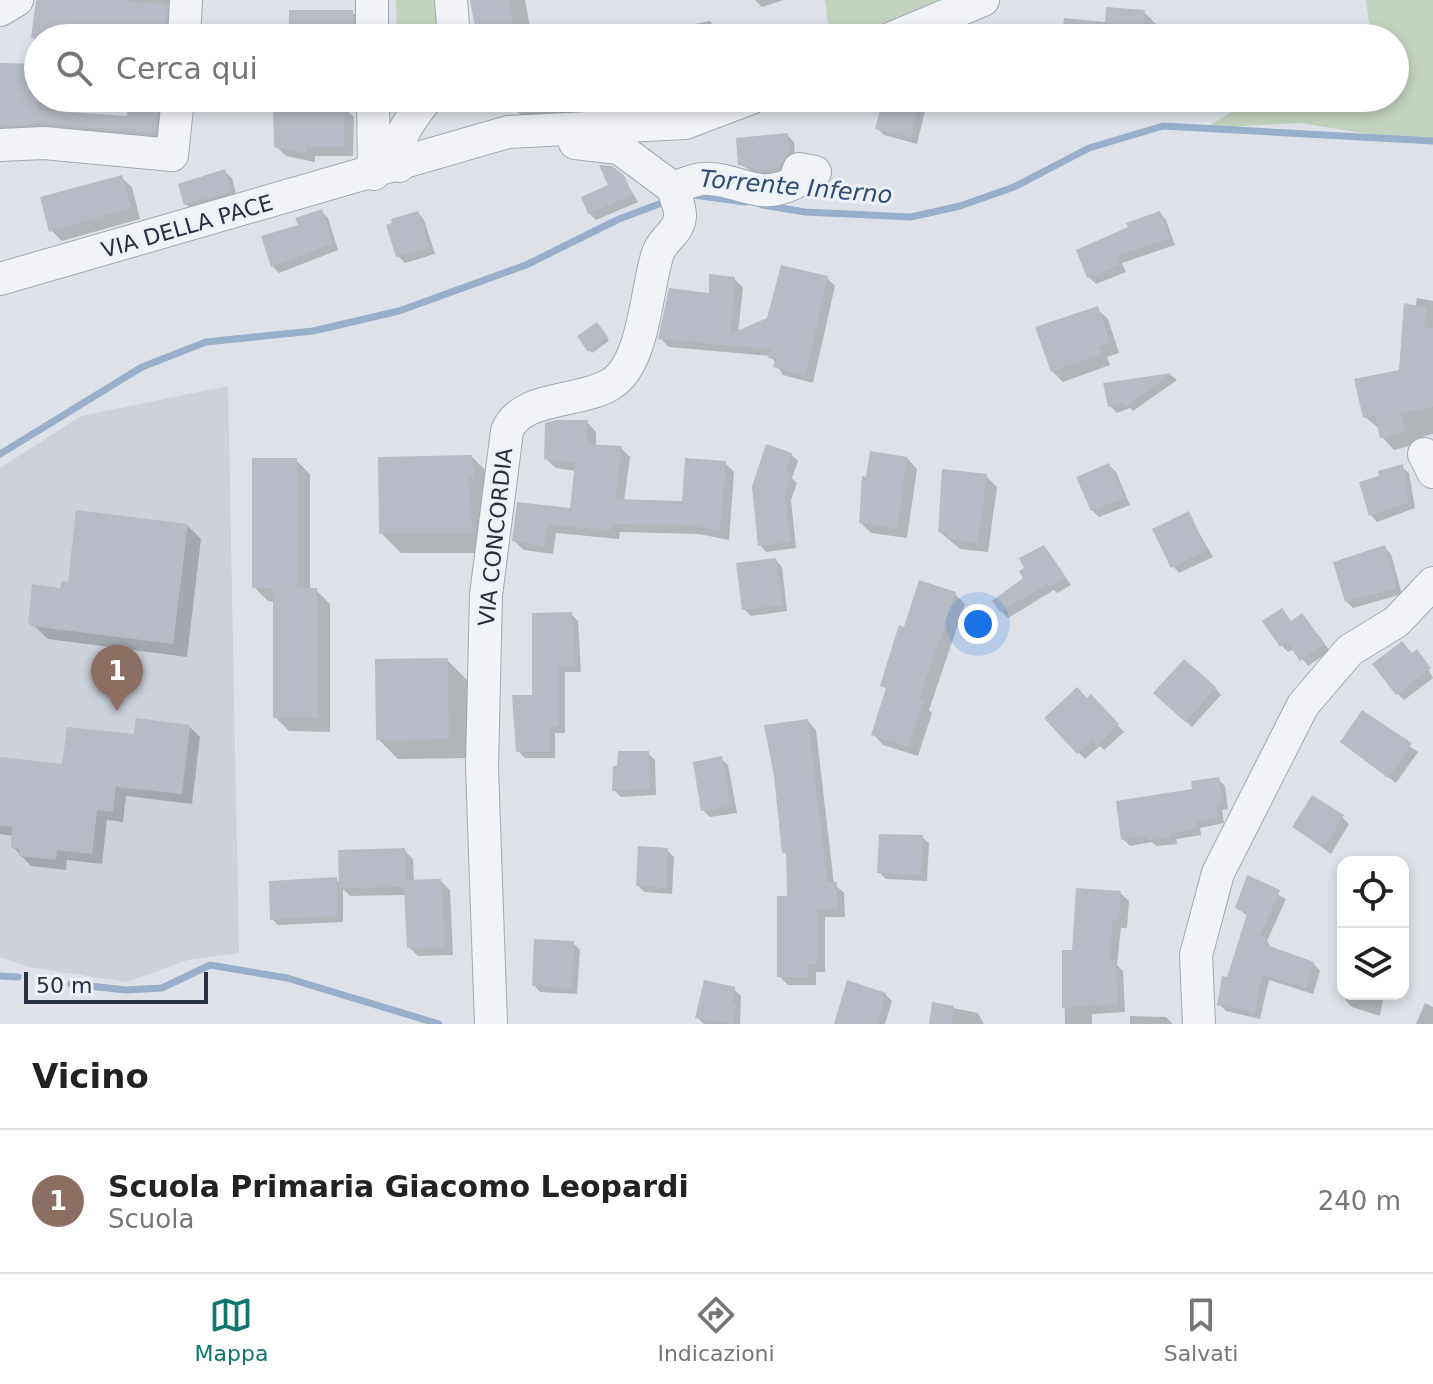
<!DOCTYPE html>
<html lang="it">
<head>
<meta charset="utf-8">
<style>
  :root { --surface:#fff; --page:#f2f2f2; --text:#222; --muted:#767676; --line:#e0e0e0; --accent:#0f766e }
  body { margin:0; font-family:"DejaVu Sans",sans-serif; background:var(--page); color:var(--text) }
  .controls { position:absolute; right:24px; bottom:24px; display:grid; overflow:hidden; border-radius:16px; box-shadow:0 4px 12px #0003 }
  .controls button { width:72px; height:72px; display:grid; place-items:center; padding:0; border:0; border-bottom:2px solid var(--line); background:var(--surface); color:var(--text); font:40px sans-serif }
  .scale { position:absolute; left:24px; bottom:20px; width:184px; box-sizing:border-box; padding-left:8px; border:4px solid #272f40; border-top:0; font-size:22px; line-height:28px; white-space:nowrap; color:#272f40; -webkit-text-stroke:6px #eef1f6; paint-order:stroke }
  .you { position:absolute; left:978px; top:624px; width:28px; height:28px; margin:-20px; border:6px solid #fff; border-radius:50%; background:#1a73e8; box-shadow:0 0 0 12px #1a73e833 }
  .badge { display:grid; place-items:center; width:52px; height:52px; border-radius:50%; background:var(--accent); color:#fff; font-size:26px; font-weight:700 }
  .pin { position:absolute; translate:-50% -66px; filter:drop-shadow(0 2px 4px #0008) }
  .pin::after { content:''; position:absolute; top:42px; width:28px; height:24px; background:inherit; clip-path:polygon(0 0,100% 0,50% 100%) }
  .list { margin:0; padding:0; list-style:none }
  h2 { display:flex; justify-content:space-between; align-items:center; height:104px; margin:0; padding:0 32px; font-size:34px }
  h2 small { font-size:26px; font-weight:400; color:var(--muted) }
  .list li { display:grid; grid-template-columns:52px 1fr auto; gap:24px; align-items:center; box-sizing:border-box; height:144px; padding:0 32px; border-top:2px solid var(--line) }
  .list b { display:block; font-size:30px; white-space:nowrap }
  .list p { margin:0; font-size:26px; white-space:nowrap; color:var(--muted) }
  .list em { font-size:26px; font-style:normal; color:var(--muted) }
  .icon { flex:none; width:44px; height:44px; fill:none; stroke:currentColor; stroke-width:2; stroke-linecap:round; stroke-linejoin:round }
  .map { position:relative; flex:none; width:1433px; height:1024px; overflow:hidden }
  .search { position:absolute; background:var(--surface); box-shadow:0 4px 12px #0003; left:24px; right:24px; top:24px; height:88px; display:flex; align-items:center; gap:20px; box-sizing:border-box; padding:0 28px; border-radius:44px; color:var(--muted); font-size:30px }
  .sheet { height:248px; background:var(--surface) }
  nav { display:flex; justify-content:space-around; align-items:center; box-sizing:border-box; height:112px; border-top:2px solid var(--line); background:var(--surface); font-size:22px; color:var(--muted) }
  nav a { display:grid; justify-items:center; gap:4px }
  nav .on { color:var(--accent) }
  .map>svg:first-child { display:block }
  .built { fill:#ccd1da }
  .green { fill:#c3d2bf }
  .shadow { fill:#0003 }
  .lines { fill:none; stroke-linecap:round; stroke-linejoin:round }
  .stream { stroke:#98aeca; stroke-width:7 }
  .building { fill:#b6bbc5 }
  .minor-casing { stroke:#a3a9b2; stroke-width:34 }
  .minor { stroke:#f1f3f7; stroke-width:32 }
  .labels { text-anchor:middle; stroke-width:6; stroke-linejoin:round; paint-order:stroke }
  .street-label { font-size:22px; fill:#272f40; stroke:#eef1f6 }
  .water-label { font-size:24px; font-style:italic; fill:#304c75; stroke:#eef1f6 }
</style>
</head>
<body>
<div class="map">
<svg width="1433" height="1024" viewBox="0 0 1433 1024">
  <rect width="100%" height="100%" fill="#dee2e8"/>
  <path class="built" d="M228,386L239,953L188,960L127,982L29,967L0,957V468L81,416Z"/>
  <path class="green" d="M396,0H444L454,38H397Z
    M825,0H947L859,38H830Z
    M1366,0H1433V141H1412L1300,123L1206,128L1253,98H1395V38H1347L1369,24Z"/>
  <path class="shadow" d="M38,0H182L175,38H38V98H65L63,113L129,118L131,98H172L164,143L0,139V65L31,66Z
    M472,0H525L532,38H479Z
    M755,0H784L762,7Z
    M352,12L362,22V38H290Z
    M1144,12L1164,32L1163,38H1032V33L1065,35Z
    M710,21L722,38H692L690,25Z
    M797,28L806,38H774Z
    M275,98H316V107H344L354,117L353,156H315V162L286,156L276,146Z
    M499,98H672L674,125L542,131Z
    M690,98H734L698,105Z
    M886,98L918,104L925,111L917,144L884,135L877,128Z
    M998,98H1035V102Z
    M787,135L794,142L795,160L783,175L756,174L740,164Z
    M225,172L232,178L237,198L193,211L186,204Z
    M121,177L132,187L140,219L62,241L51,230Z
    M623,177L638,202L596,220L589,213L610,186Z
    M322,212L328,218L338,250L279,273L272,266L300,226Z
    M418,213L424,220L435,254L405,263L398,256Z
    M1160,213L1166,220L1175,245L1122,263L1126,272L1096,284L1089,277L1079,251Z
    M827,278L835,286L813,383L783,375L771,356L669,347L660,338L734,279L743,287L738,333L769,320Z
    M1417,298L1433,301V434L1415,439L1417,444L1394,450L1382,437L1380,429L1365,417L1401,372Z
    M1097,309L1108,319L1119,353L1107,357L1110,365L1063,382L1052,371Z
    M600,327L609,341L592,353L590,351Z
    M1171,375L1177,380L1133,411L1130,408L1117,413L1110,406L1105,385Z
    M587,422L596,432V446L621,448L630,457L624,501L684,503L725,463L734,472L729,540L699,534L620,532L619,539L556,533L553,554L524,550L514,541L571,510L576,471L556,468L546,459Z
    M791,454L798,461L792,478L797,483L791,500L796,548L766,552L760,545Z
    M472,457L492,477V553H401L381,533Z
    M907,458L917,469L907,538L871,533L861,523Z
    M296,460L310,474V590H316L330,604V732L289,731L275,717V602L268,601L254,587Z
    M1109,465L1116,472L1130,505L1099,517L1092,510Z
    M1402,467L1409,473L1415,508L1377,522L1371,515L1362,483Z
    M986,476L997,487L988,552L960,549L940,532Z
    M1188,514L1213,557L1179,573L1173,566Z
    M187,525L201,539L187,657L48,639L30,622L70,584Z
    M1384,547L1391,554L1402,594L1353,608L1346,601Z
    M1050,554L1071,585L1057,593L1054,590L1008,618L1001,611L1025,579Z
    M776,560L782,567L787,611L751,616L744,609Z
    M955,594L965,604L929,710L932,713L918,756L883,745L873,734L887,690L882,685L906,629Z
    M571,614L578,621L581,672H565V733H555V758H525L518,751L534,697Z
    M1302,615L1330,651L1308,666L1294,649L1288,652L1282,646L1292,622Z
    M1413,655L1423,659L1433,678L1404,700L1397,693Z
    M447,660L467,680L468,758L398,759L378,739Z
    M1215,688L1221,695L1192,727L1162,700Z
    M1091,697L1124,732L1104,750L1100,746L1085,759L1047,718Z
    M1363,713L1418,752L1396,783L1349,748Z
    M808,721L816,730L834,884L844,893L845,917H825V972H816V985H788L779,976L789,898L788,856L784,852Z
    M190,727L200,737L192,804L126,796L123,822L107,820L102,864L67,860L66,870L31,866L13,847L14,836L0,834V759L64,766L136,737Z
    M648,753L655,760L656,795L621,797L614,790Z
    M721,759L728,765L737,813L710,817L703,810Z
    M1218,779L1225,786L1228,809L1222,810L1224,823L1200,828L1201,835L1176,839L1177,844L1157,846L1152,842L1130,846L1123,839Z
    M1342,817L1349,824L1331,854L1294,827Z
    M922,837L929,843L927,881L886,879L879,872Z
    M404,850L413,859L414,881H441L450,890L453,955L418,956L409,947L407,895L350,896L343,889V922L278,925L272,919L336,879L341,884Z
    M667,850L674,857L672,894L645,892L638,886Z
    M1248,878L1286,899L1267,941L1271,948L1314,964L1320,971L1313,994L1269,980L1260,1019L1226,1011L1219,1004L1249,917L1237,908Z
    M1120,893L1129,901L1127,928H1121L1117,965L1123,971L1125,1012L1092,1014V1024H1065L1064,952H1074Z
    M573,943L580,950L577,994L540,992L534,985Z
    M734,989L741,996L740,1024H704L698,1018Z
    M885,994L892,1001L885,1024H836Z
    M1347,994H1384L1380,1016L1352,1007L1345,1000Z
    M1425,1003L1433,1007V1024H1416Z
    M934,1004L978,1013L984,1024H931Z
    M1130,1016L1166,1017L1173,1024H1130Z"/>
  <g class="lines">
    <path class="stream" d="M694,195L745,202
      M762,205L805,212L911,217L960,206L1014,187L1089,148L1163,126L1433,141
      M0,454L142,367L206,342L313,331L399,311L526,265L619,219L667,201
      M0,976L18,977
      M71,984L126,990L162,988L210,965L287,978L439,1024"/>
  </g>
  <path class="building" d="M36,0H123L167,5L165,38H31Z
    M470,0H509L516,38H477Z
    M1106,7L1145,10L1142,38H1062L1064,18L1105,22Z
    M289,10H353V38H289Z
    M0,63L38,64V110L127,116L129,98H159L155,134L46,124L0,126Z
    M273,98H307V105H345L344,147H306V154L274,147Z
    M500,98H576V110L520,112Z
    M883,98L919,103L910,138L875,129Z
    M788,133L789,153L779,168L763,171L738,165L736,138Z
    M599,165L612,166L624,175L632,195L588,214L581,197L608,185Z
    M225,169L232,191L184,205L178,184Z
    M122,175L131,208L49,232L40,197Z
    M322,209L333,243L271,267L261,236L298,225L295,218Z
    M418,211L430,247L396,257L386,225L392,223L391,219Z
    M1160,211L1170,238L1117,256L1120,265L1087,278L1076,250L1128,227L1126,223Z
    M781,265L828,276L805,376L773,367L775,359L768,358L771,349L658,339L669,288L709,293V274L735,277L730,334L767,318Z
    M1404,303L1427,308L1424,327L1433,328V407L1400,413L1406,431L1380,438L1375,416L1363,418L1354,379L1399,370Z
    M1098,306L1110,342L1098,347L1101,354L1051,372L1035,327Z
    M597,322L608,337L588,352L577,336Z
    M1172,373L1125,406L1124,402L1108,407L1103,383Z
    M556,420H588L587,444L622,446L615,499L682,501L685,458L726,461L720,531L689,525L611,524V530L547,525L544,546L512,541L517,502L570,508L575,463L544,459L545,423Z
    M766,444L792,453L785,472L792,474L785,493L790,542L758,546L752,487Z
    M870,451L907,457L897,529L859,523L862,476L866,477Z
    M472,455L474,477H468L473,534H379L378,457Z
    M252,458H297V588H317V718H273V588H252Z
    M1109,463L1125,498L1091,511L1076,477Z
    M1403,464L1409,502L1369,516L1359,482L1379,476L1378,471Z
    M942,469L987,474L978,543L947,539L948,534L938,532Z
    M76,510L188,524L173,644L32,626L28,623L32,584L60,588L62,581L68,582Z
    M1189,511L1207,550L1171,568L1152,529Z
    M1044,545L1066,578L1049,587L1047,584L1000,612L992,601L1023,578L1019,571L1024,568L1019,558Z
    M1385,545L1397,588L1345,602L1333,562Z
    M776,558L782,605L742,610L736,563Z
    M919,580L956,592L919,700L923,701L908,747L871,735L886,688L880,686L887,663L899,625L904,627Z
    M1282,608L1291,621L1302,613L1325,644L1300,661L1287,642L1280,647L1262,621Z
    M572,612L575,666H559V727H549V752H516L512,695H532V613Z
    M1402,641L1412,653L1417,649L1431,668L1396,695L1372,664Z
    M448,658L449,739L376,740L375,659Z
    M1184,659L1216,687L1185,722L1153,693Z
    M1077,687L1087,698L1091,694L1119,724L1096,745L1092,740L1077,754L1044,718Z
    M1362,710L1412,743L1388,778L1340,742Z
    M136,718L190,725L182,794L116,787L113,812L97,810L92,854L57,850L56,860L19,856V849L11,848L12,827L0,826V757L62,764L67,727L134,734Z
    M808,719L827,882H837V909H817V964H808V977H777V896H787L786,852L782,853L774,776L764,725Z
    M618,751H649L650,789L612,791L613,766H617Z
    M722,756L731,806L701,811L693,762Z
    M1219,777L1223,802L1216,804L1218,817L1194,822L1196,829L1170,833L1171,838L1148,840L1147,835L1121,840L1116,801L1192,789L1191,781Z
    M1312,795L1344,815L1324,848L1292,827Z
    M879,834L923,835L921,875L877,873Z
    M638,846L668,848L666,888L636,886Z
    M405,848L406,880L441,879L445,947L407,948L404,887L339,888L338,850Z
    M1247,875L1280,890L1260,936L1266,938L1264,944L1314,962L1306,988L1262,975L1254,1013L1217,1005L1222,976L1227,977L1247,914L1235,908Z
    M337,877V916L270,920L269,881Z
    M1076,888L1121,891L1119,920H1113L1109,960H1115L1118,1004L1062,1008V950H1072Z
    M534,939L574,941L571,988L532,986Z
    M704,980L735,987L732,1003L737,1004L732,1024L695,1018Z
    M847,980L886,993L877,1024H834Z
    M932,1002L954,1006L952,1024H929Z"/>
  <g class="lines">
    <defs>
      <path id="minor" d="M372,0V38
        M451,0L454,38
        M0,10L17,0
        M184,38L186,0
        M892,38L983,0
        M373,98L374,174
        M575,143L619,148L673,188C685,184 699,177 711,179C745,182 759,200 794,183L799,169L815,172
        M0,145L44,143L172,155L178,98
        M399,166C396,135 409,122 427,98
        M0,279L508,132L685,123L751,98
        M1424,454L1433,472
        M491,1024L482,767L486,595L507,431C521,395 582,403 611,384C645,363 646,288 658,253C663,238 678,234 680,217C681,208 675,197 673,188
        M1199,1024L1196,955L1218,873L1303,705L1350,650L1396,622L1433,583"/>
    </defs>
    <use href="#minor" class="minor-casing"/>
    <use href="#minor" class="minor"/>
  </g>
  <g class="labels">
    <g class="street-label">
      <text transform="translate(187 226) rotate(-16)" y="8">VIA DELLA PACE</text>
      <text transform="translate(495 537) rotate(-84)" y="8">VIA CONCORDIA</text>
    </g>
    <g class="water-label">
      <text transform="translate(796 187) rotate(5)" y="8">Torrente Inferno</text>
    </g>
  </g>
</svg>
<div class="controls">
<button><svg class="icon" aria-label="locate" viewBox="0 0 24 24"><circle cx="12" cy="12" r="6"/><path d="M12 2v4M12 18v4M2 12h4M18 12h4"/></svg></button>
<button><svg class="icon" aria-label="layers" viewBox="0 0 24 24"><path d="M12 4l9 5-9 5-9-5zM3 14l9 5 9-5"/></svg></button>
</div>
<div class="scale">50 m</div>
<div class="you"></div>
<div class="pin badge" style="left:117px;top:711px;background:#8d6e63">1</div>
<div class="search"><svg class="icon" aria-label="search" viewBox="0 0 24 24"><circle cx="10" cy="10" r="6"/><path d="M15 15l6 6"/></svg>Cerca qui</div>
</div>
<section class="sheet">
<h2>Vicino<small></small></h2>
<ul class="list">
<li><span class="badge" style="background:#8d6e63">1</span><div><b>Scuola Primaria Giacomo Leopardi</b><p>Scuola</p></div><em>240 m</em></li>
</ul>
</section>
<nav>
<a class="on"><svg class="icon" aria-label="map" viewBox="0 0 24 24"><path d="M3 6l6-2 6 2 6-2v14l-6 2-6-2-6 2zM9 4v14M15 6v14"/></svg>Mappa</a>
<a><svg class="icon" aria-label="directions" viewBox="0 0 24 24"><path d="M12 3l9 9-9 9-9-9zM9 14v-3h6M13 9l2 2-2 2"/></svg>Indicazioni</a>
<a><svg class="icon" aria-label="saved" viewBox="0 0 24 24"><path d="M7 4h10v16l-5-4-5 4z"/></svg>Salvati</a>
</nav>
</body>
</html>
